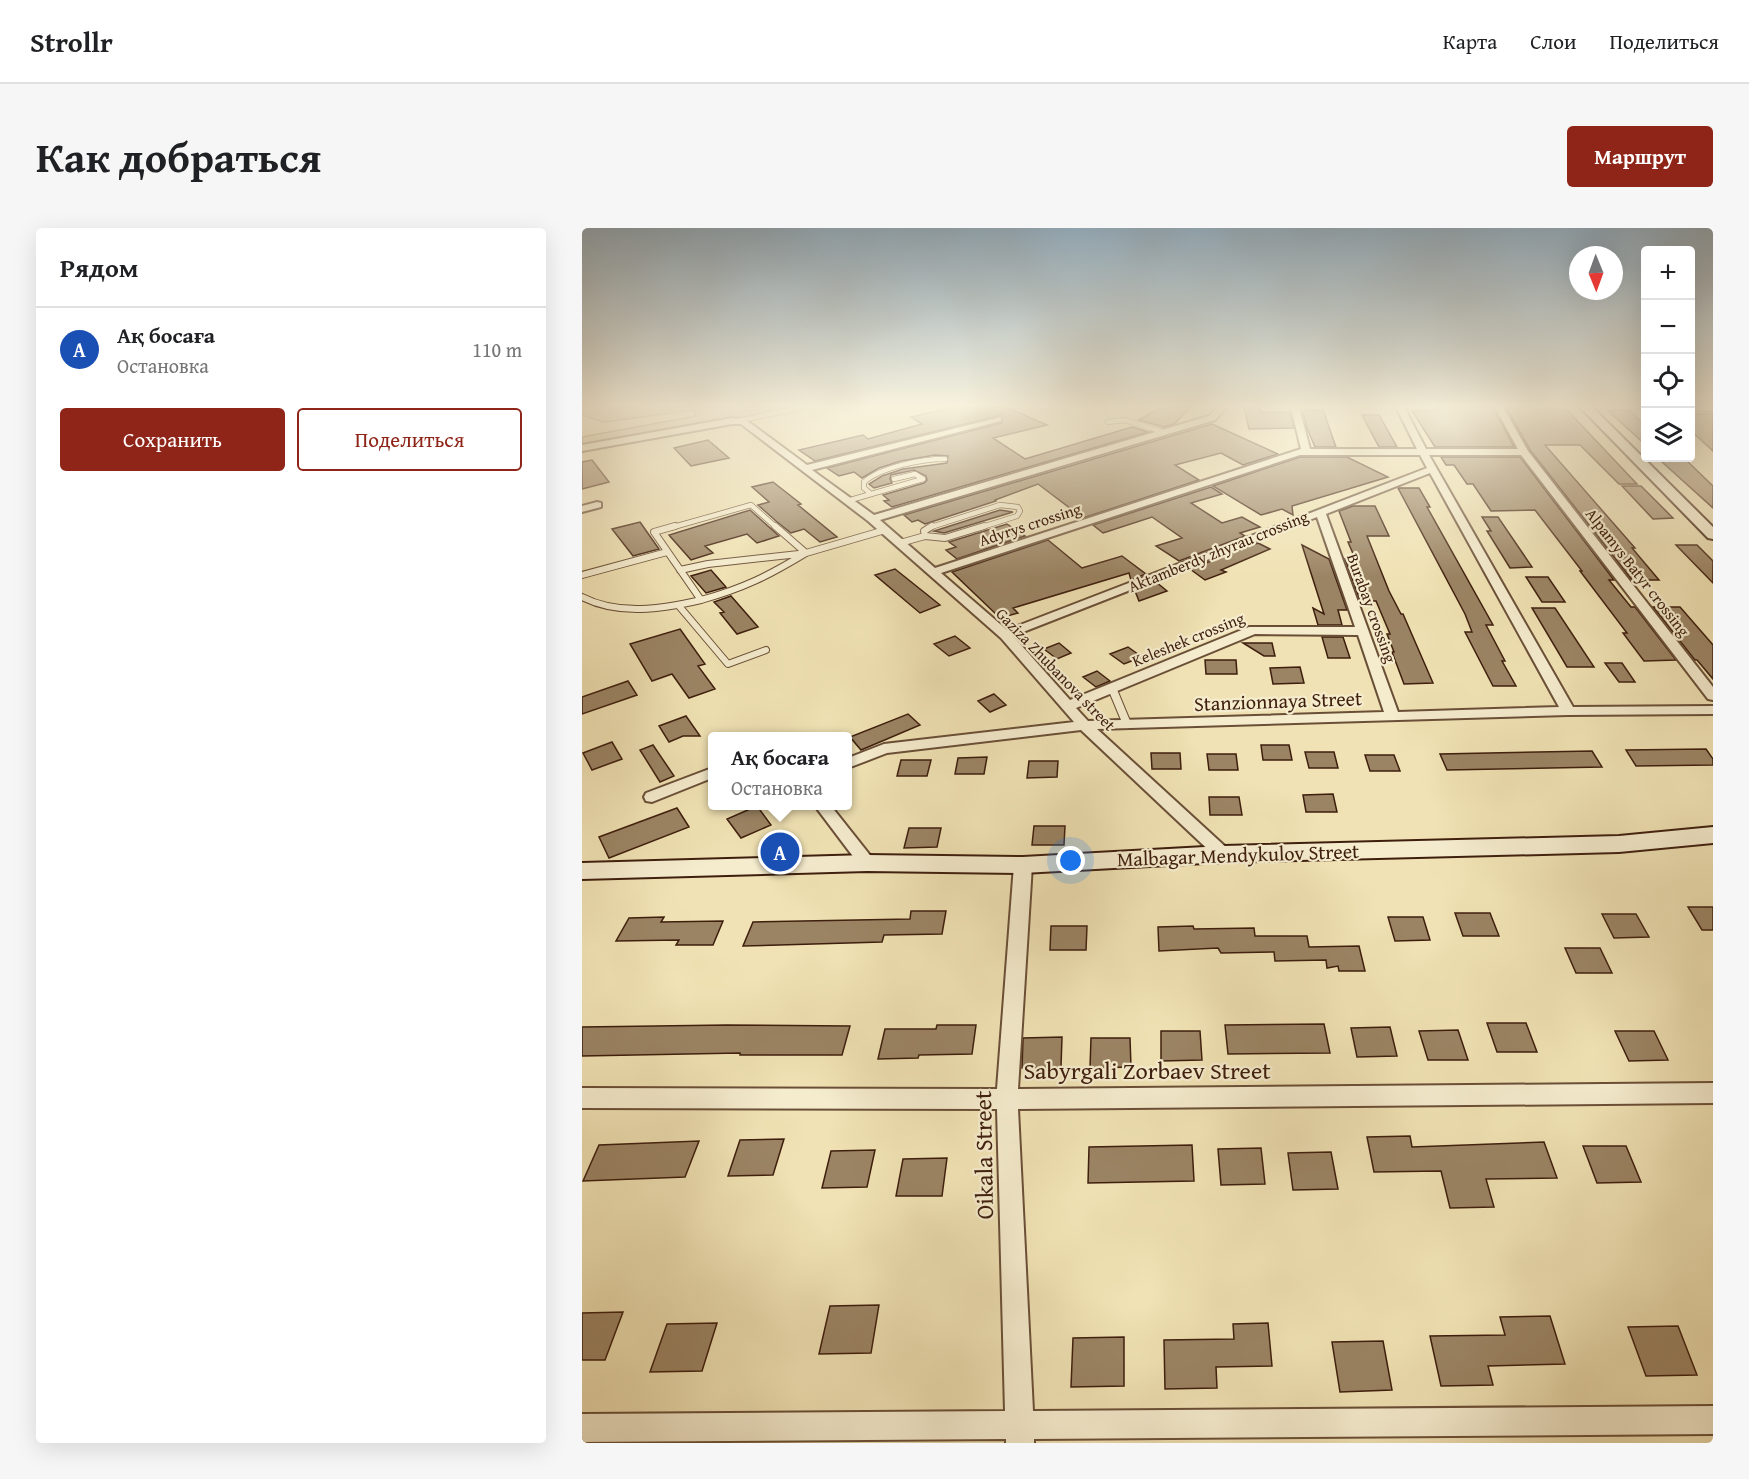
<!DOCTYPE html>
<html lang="ru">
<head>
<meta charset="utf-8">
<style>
  :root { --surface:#fff; --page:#f6f6f6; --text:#202124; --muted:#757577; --line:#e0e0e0; --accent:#8f2418 }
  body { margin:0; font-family:"Gentium Book Plus",serif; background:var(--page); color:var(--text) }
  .controls { position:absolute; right:18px; top:18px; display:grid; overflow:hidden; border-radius:6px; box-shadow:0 6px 24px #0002 }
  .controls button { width:54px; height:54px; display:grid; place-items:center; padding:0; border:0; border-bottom:2px solid var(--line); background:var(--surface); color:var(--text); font:30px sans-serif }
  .compass { position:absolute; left:987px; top:18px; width:54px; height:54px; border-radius:50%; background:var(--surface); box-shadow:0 6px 24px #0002; rotate:179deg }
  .you { position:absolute; left:489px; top:633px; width:21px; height:21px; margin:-15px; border:4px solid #fff; border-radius:50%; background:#1a73e8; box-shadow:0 0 0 9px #1a73e833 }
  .badge { display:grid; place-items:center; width:39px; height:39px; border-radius:50%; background:var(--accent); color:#fff; font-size:20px; font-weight:700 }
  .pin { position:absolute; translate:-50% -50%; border:3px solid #fff; box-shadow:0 2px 6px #0006 }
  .popup { position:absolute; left:126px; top:504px; width:144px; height:78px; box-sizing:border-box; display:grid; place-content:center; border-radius:6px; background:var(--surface); filter:drop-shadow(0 2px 4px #0005); font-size:20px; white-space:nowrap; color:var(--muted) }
  .popup b { font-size:22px; color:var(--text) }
  .popup::after { content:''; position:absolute; left:50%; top:100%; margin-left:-12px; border:12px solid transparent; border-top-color:var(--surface) }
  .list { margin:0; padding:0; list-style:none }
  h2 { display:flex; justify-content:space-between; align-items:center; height:78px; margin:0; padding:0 24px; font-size:26px }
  h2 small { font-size:20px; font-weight:400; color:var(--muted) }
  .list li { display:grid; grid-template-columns:39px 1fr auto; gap:18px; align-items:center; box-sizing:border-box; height:84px; padding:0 24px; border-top:2px solid var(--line) }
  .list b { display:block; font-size:22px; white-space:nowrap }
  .list p { margin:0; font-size:20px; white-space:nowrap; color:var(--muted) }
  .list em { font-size:20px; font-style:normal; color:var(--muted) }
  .actions { display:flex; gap:12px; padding:18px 24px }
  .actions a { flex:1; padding:14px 0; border:2px solid var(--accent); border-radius:6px; text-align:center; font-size:21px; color:var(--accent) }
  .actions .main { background:var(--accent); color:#fff }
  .icon { flex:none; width:33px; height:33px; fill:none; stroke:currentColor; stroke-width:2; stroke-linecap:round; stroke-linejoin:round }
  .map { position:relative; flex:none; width:1131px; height:1215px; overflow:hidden; border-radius:6px }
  header { display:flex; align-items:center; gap:36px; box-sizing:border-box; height:84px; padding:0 30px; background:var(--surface); border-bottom:2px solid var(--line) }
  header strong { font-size:28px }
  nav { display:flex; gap:33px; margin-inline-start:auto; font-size:21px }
  .intro { display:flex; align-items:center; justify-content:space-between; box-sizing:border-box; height:144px; padding:0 36px }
  h1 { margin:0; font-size:42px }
  .button { padding:15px 27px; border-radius:6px; background:var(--accent); color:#fff; font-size:21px; font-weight:700 }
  main { display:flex; gap:36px; padding:0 36px }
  aside { flex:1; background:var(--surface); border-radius:6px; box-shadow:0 6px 24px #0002 }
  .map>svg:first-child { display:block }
  .green { fill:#d2c198; stroke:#887052; stroke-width:1.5 }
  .building { fill:#9b8464; stroke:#3e1e0d; stroke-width:1.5 }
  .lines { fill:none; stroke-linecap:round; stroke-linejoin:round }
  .lane-far2-casing { stroke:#6a4f37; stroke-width:6 }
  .lane-far1-casing { stroke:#6a4f37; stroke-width:8 }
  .lane-casing { stroke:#6a4f37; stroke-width:10 }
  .street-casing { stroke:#6a4f37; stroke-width:4 }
  .secondary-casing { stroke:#3e1e0d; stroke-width:4 }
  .lane-far2 { stroke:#f5ecce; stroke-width:4.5 }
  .lane-far1 { stroke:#f5ecce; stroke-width:6 }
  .lane { stroke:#f5ecce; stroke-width:8 }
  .street { fill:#f5ecce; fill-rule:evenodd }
  .secondary { fill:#f5ecce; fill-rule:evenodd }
  .labels { text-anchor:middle; stroke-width:4.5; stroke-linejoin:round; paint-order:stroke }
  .far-street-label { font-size:16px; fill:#3e1e0d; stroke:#f5ecce }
  .street-label { font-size:20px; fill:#3e1e0d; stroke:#f5ecce }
  .near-street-label { font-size:24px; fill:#3e1e0d; stroke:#f5ecce }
</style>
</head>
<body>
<header>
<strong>Strollr</strong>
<nav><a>Карта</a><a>Слои</a><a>Поделиться</a></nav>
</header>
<div class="intro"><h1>Как добраться</h1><a class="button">Маршрут</a></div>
<main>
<aside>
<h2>Рядом<small></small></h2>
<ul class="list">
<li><span class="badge" style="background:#1a4fb4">A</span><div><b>Ақ босаға</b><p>Остановка</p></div><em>110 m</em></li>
</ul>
<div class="actions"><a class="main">Сохранить</a><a>Поделиться</a></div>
</aside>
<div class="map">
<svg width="1131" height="1215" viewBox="0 0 1131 1215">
  <rect width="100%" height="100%" fill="#f0e2b4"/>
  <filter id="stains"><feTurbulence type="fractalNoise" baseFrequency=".00333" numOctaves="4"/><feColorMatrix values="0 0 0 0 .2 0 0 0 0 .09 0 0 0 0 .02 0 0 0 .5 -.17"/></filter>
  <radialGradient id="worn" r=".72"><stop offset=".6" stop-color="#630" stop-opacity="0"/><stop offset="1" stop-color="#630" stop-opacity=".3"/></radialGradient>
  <path class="green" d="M0,179H222L0,217V209L114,188L112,182L22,194L0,187Z"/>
  <path class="building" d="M372,179H424L465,197L411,210L443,231L550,199L566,204L310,279L302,273L307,272L301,267L342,255L345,252L344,248L332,242L309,247L308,251L310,255L292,260L287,256L300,248L321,241L365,235L366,228L353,227L319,233L297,240L280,250L272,244L257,248L245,240L420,195V187L233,233L217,222L281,207L286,211L340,196L329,189Z
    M590,179H609L592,196L581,199L557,192L577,180L586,182Z
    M662,179H678L679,184H708L712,200L667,201Z
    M853,179H911L932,219H853L830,183L855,182Z
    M924,179L985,182L1055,256H1037L998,217H963L1053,320H1050L1077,352H1050L948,222Z
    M723,182H741L754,219H733L725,200L721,184Z
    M1025,182H1047L1064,198V217Z
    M1108,186H1131V223L1108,202Z
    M780,187H797L815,219H797Z
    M630,196L696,226L661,237L639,225L593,237L617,252L501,290L456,256L413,272L414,273L343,296L336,292L330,294L322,287Z
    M126,212L147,230L109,238L92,220Z
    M718,229H765L806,249L710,278L711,287L700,281L679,287L631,258Z
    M859,229H938L1032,352H1027L1049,379H1053L1094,432L1062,433L1041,405H1045L998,343H1000L953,282L909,283L891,256H885L872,237H864Z
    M10,232L27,254L0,261V234Z
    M1079,233H1105L1131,258V280Z
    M191,254L219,276L216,277L255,309L238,314L222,301L209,305L194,293L176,277L187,274L170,259Z
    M1040,258H1059L1091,290L1071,291Z
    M629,259L640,266L609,275L640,295L660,289L678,299L658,305L663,308L597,333L574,318L600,310L570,289L524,304L521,305L511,297Z
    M816,260H837L848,279H845L911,397H904L923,433H920L934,458H911L883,404H890L883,386Z
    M771,278H793L807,308H785L807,363L819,386H821L851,455L822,456L810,424H812L805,406H808L794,373H778L763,331H772V328L766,314H769L757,283Z
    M168,282L197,308L175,315L165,306L123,318L131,325L109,332L87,307Z
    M418,282L431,284L362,305L352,303Z
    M900,289H916L950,339L928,340L905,303H909Z
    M58,294L77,321L51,328L30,301Z
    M425,296L443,308L375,331L364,322L374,319L367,314Z
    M466,312L500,340L540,328L564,346L549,352L547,345L431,380L436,385L418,390L370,344Z
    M676,315L688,321L639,342L644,344L623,352L608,341Z
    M720,317L747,331L765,382H756L760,397H736L731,380L742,386Z
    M1094,317H1115L1131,333V355Z
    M313,341L358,377L338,385L293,347Z
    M129,342L144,359L124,365L109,348Z
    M944,349H966L983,374H960Z
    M574,354L585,363L557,373L553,363Z
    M149,368L176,399L155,406L138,385L142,384L132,374Z
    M1071,379H1098L1131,417V451L1115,432H1113Z
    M950,380H973L1012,439H985Z
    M98,401L123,436L116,438L133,461L107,470L90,446L70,453L48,416Z
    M373,408L388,420L367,428L352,416Z
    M740,409H761L768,430H746Z
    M477,415L489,425L475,431L462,421Z
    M661,415H690L693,428H682Z
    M546,419L560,429L542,436L528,426Z
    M623,432H654L655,446H624Z
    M1023,435H1040L1053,454H1037Z
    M718,439L722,455L691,456L688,440Z
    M515,443L528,453L514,459L501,449Z
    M46,453L55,467L0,486V469Z
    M412,466L424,477L408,484L396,473Z
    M326,486L338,497L279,522L268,509Z
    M104,488L118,508H101L87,514L77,498Z
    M30,514L40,531L10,542L1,525Z
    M71,517L92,548L78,554L58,522Z
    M679,517H707L710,532H681Z
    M1124,521L1131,531V537L1054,538L1044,522Z
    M1010,523L1020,539L865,542L858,526Z
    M723,524H752L756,540H727Z
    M569,525H598L599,541H570Z
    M625,526H654L656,542H627Z
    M783,527H812L818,543H788Z
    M405,529L402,546H373L376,530Z
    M319,532H349L345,548H315Z
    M447,533H476L475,549L445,550Z
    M751,566L755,584H724L721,567Z
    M627,569H657L660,587H628Z
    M175,578L189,597L159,610L145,591Z
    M95,580L107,599L27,630L17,609Z
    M452,598H483L482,617H450Z
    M327,600H359L355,619L322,620Z
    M1106,679H1131V702H1120Z
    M329,683H364L360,706L302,707L300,714L161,718L171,694L328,691Z
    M873,685H908L917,708H881Z
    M1020,686H1054L1067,709L1032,710Z
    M82,689L79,694L141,693L131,717H94L97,712L34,713L47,690Z
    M806,689H841L848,712L813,713Z
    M469,698H505L504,722H468Z
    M611,698L612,701L672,700L673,708H725L727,719L777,718L783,743H757L756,738L745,740L744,732L693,733L692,724L639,725L636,720L577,723L576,699Z
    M983,720H1018L1030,745H994Z
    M905,795H944L955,824H915Z
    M742,796L748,825L646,826L643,797Z
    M145,797L268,798L260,827H158V825L0,828V799Z
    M355,797H394L390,826L337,827L336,830L296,831L303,801H354Z
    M808,799L815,828L775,829L769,800Z
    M876,802L886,832H846L837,803Z
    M579,803H618L620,832L579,833Z
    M1033,803H1072L1086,832L1047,833Z
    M480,809L479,839L440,840L441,810Z
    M509,810H548L549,839L508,840Z
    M828,908L830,919L962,914L975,950L904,951L912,979L868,980L859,943L792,944L785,909Z
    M202,911L191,947L146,948L158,912Z
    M117,913L103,949L1,953L17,917Z
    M610,917L612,953L506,955L507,919Z
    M1001,918H1044L1059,954L1015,955Z
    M679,920L683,956L639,957L636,921Z
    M293,922L285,959L240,960L249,923Z
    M749,924L756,961L711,962L706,925Z
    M365,930L360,968H314L321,931Z
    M297,1077L289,1125L237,1126L248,1078Z
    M41,1084L23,1132H0V1085Z
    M968,1088L983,1136L906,1138L911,1157L859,1158L848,1108L923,1107L918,1089Z
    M135,1095L120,1143L68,1144L85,1096Z
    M686,1095L690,1138L634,1139L635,1160L583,1161L582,1112L652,1111L651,1096Z
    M1096,1098L1115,1147L1064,1148L1046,1099Z
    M542,1109V1158L489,1159L491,1110Z
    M801,1113L810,1162L758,1164L750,1114Z"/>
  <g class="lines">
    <defs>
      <path id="lane-far2" d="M156,193L222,179
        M526,194L543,192L581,204
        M289,266L282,260V254C299,239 340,231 363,231
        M265,273L341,251L333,246L312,251
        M88,300L169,277L195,300
        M346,300L418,277L436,279L438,283L435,288L397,300"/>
      <path id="lane-far1" d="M93,298L72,304L119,372C162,360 186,348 224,325
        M193,298L224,325
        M343,308L363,310L402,298
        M343,308L342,303L350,298
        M318,315L343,308
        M224,325L303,302
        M98,342L126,336L217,326
        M0,347L85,324
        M0,369C37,388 80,381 119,372
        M97,378L146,436L184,422"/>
      <path id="lane" d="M530,460L545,496"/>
      <path id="street" d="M637,179H645L633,192L298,292L353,340L719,221L709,179H717L728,221H835L814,179H822L844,221H936L913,179H921L946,223L1131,459V472L1126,471L939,227H847L991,479L1131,478V486L986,487L515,501L647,622L649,626L647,630H635L499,502L305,525L266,540V530L302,516L492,494L419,410L286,293L159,196H150L0,223V217L150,190L164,192L225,237L419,189V193L230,242L292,287L627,188ZM718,227H838L845,240L425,402L359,345ZM848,245L977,479L816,484L744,286ZM735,289L773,399H667L488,472L431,408ZM673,406L776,407L802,484L506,493L494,480Z
        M1108,179H1131V183L1108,182Z
        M15,274L19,275V279L0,284V278Z
        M130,540V550L70,574L64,573L62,569L64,565Z
        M233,578H249L291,631L294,635L291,639H279Z
        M441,631L447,633L450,637L436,861L1131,855V875L436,881L451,1183L1131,1178V1206L452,1211V1215H424V1211L0,1214V1186L423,1183L415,881L0,880V860L415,861L432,637L435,633Z"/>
      <path id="secondary" d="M998,179H1010L1131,299V311L1126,310Z
        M1131,599V615L1037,624L641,634L441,645L285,643L0,651V635L285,627L441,629L641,618L1037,608Z"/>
    </defs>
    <use href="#lane-far2" class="lane-far2-casing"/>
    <use href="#lane-far1" class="lane-far1-casing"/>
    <use href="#lane" class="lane-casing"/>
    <use href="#street" class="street-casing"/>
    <use href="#secondary" class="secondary-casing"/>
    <use href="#lane-far2" class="lane-far2"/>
    <use href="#lane-far1" class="lane-far1"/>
    <use href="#lane" class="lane"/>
    <use href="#street" class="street"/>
    <use href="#secondary" class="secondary"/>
  </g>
  <linearGradient id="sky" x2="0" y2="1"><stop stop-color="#93acbc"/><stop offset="0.51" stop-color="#f8f2dd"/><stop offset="1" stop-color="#f8f2dd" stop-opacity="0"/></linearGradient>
  <rect width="1131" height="349" fill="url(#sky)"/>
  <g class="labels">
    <g class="far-street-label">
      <text transform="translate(448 296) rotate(-18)" y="6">Adyrys crossing</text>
      <text transform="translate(636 323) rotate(-22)" y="6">Aktamberdy zhyrau crossing</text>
      <text transform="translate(1056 344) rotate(52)" y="6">Alpamys Batyr crossing</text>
      <text transform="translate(790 380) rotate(70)" y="6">Burabay crossing</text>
      <text transform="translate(606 411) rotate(-22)" y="6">Keleshek crossing</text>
      <text transform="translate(474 441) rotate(46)" y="6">Gaziza Zhubanova street</text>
    </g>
    <g class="street-label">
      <text transform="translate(696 473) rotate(-2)" y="7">Stanzionnaya Street</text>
      <text transform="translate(656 627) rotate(-2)" y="7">Malbagar Mendykulov Street</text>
    </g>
    <g class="near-street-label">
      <text x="565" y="851">Sabyrgali Zorbaev Street</text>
      <text transform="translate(402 927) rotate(-91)" y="8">Oikala Street</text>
    </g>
  </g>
  <rect width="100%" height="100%" filter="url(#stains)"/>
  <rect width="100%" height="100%" fill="url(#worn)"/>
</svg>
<div class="controls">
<button>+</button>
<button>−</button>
<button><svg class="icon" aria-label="locate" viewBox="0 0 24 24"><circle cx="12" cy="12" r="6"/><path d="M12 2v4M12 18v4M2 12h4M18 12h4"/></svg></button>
<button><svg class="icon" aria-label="layers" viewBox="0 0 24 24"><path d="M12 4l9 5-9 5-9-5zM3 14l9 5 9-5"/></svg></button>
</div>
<svg class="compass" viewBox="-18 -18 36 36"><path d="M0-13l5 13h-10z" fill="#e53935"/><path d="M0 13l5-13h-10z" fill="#757577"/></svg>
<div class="you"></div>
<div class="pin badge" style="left:198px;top:624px;background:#1a4fb4">A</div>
<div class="popup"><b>Ақ босаға</b>Остановка</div>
</div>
</main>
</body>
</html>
